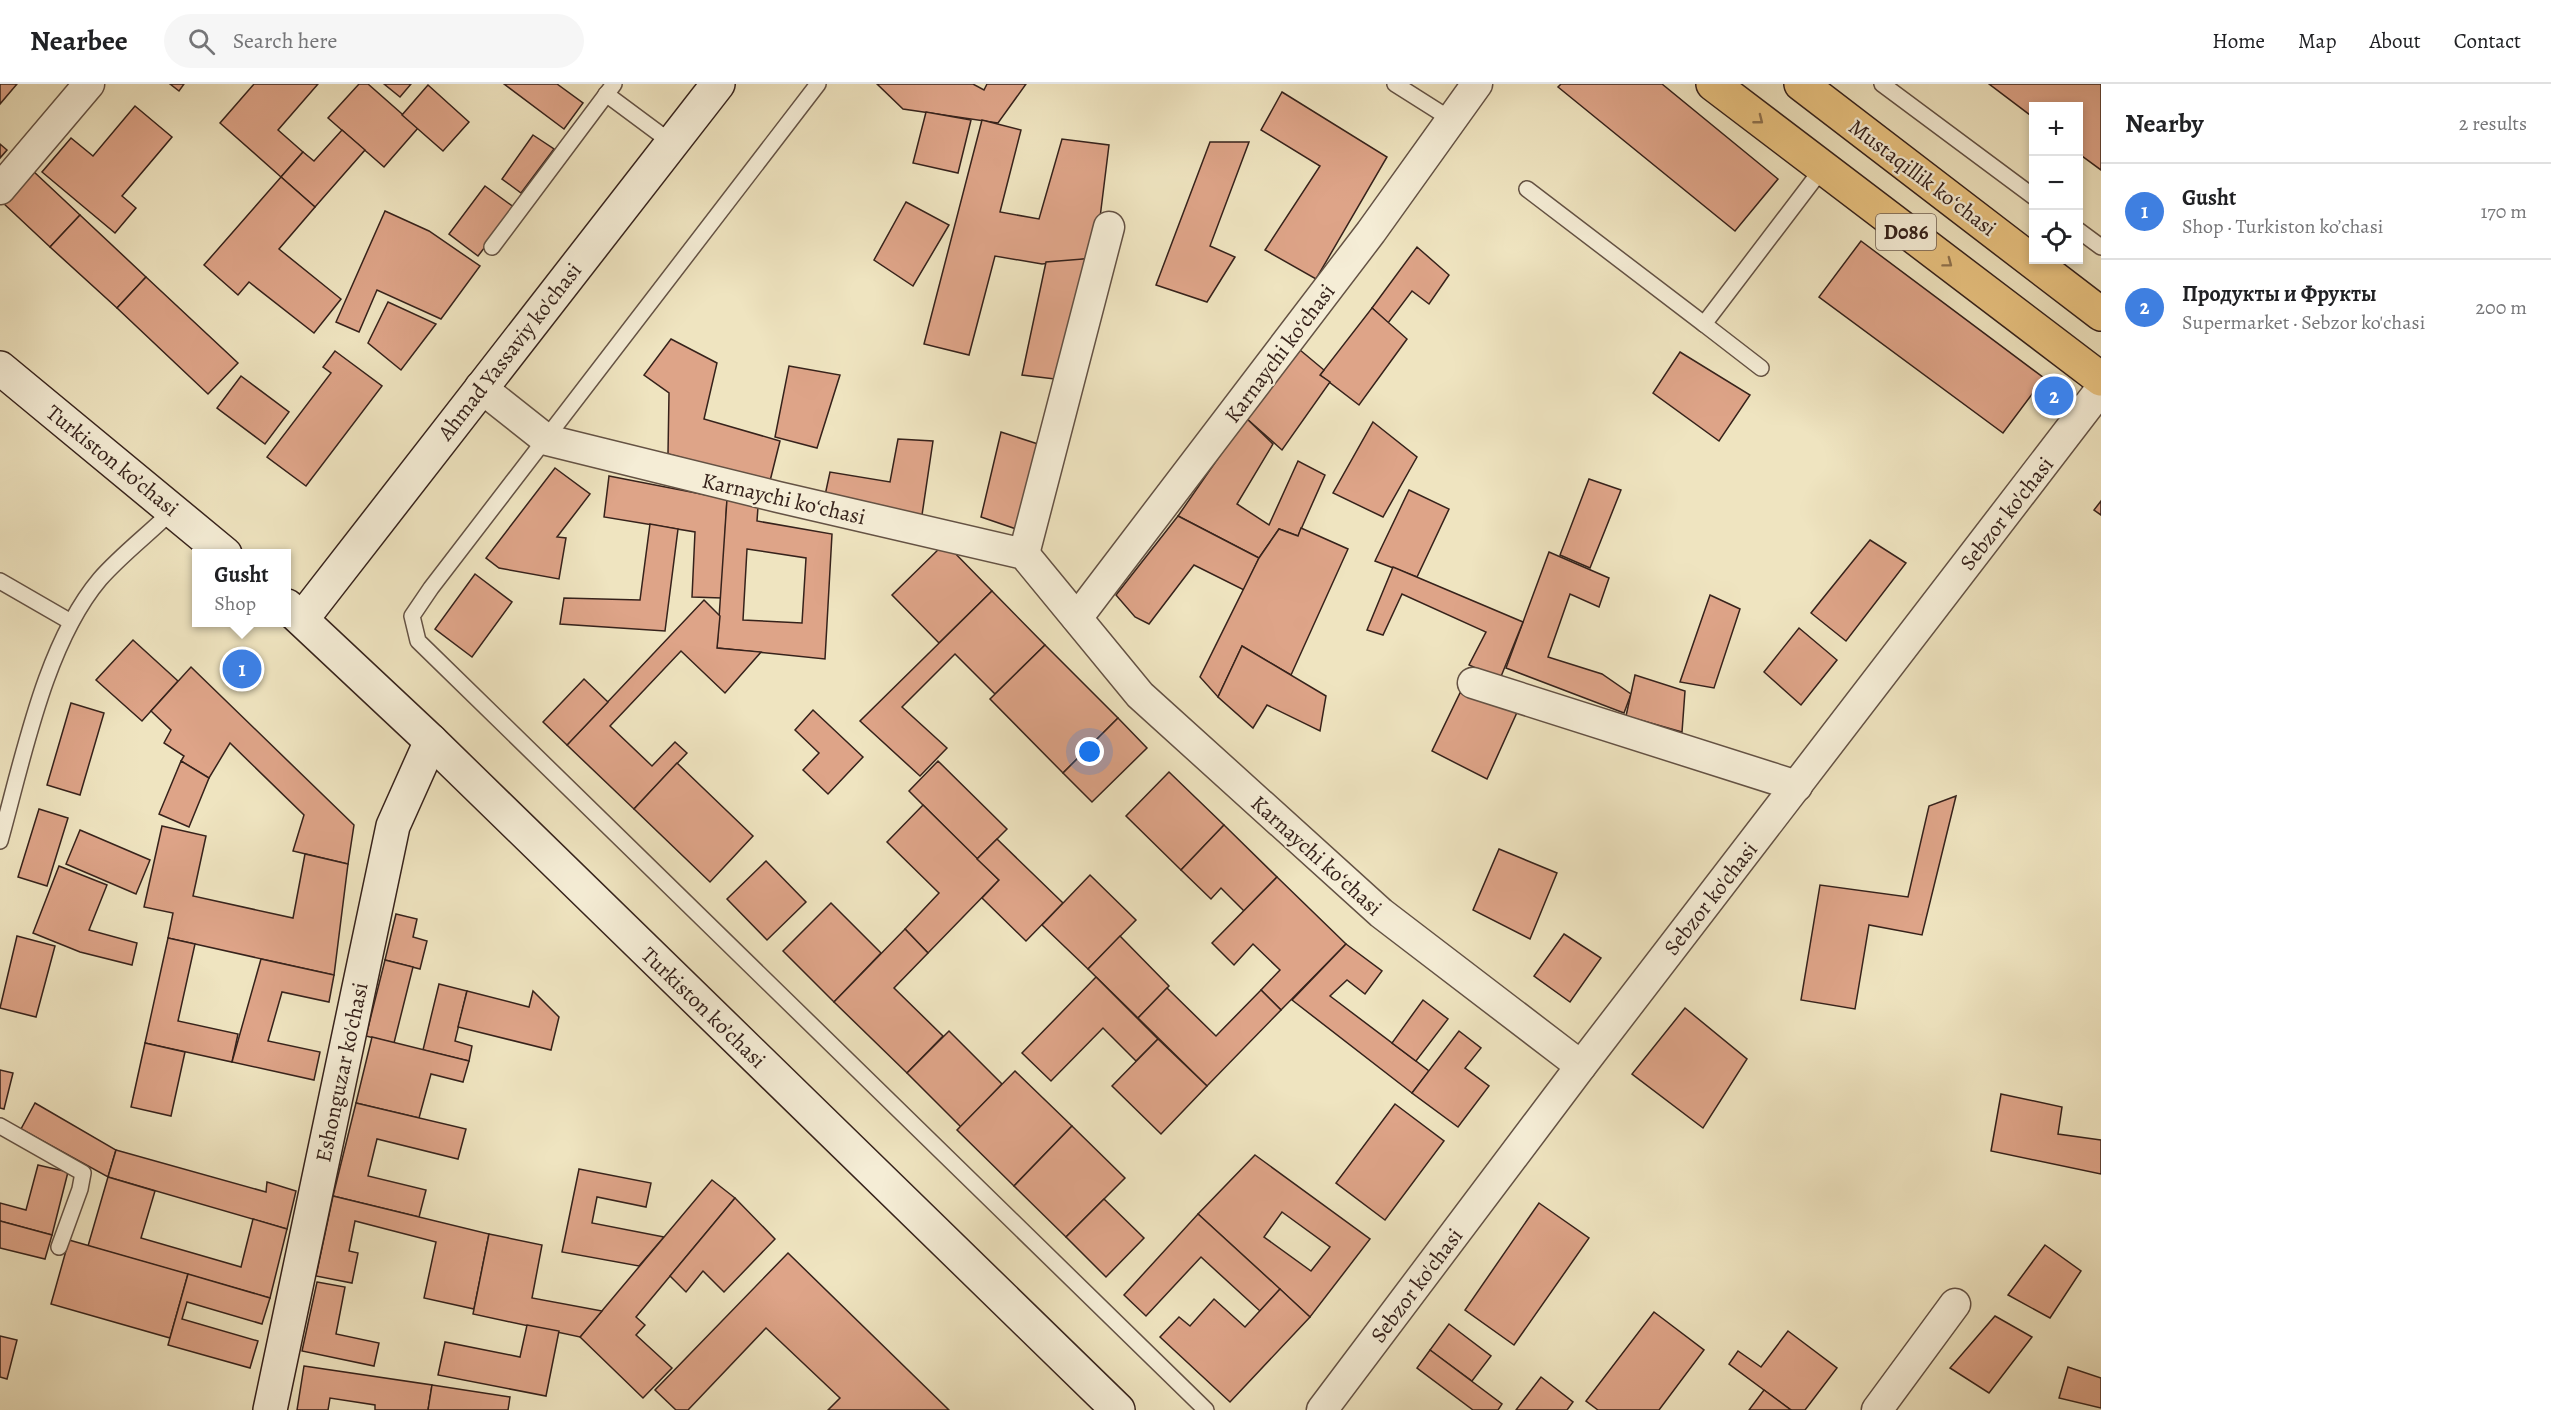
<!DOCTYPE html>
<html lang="en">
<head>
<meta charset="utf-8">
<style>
  body { margin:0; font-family:Alegreya,serif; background:#f6f6f6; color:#202124 }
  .controls { position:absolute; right:18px; top:18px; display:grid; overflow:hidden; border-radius:0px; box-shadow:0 3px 9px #0003 }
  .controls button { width:54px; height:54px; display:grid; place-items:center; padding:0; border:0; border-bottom:2px solid #e0e0e0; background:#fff; color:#202124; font:30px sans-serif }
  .you { position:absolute; left:1090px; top:668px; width:21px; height:21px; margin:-15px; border:4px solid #fff; border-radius:50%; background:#1a73e8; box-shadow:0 0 0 9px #1a73e833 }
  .badge { display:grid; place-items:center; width:39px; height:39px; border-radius:50%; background:#8f2418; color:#fff; font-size:20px; font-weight:700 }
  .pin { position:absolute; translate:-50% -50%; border:3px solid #fff; box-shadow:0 2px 6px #0006 }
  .popup { position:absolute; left:192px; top:465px; width:99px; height:78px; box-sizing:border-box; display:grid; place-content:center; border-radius:0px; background:#fff; filter:drop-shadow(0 2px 4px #0005); font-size:20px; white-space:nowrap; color:#757577 }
  .popup b { font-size:22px; color:#202124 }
  .popup::after { content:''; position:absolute; left:50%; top:100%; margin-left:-12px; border:12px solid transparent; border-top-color:#fff }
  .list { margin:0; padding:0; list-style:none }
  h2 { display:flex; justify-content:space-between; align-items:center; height:78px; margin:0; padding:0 24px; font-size:26px }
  h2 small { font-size:20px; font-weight:400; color:#757577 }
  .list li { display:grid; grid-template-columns:39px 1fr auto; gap:18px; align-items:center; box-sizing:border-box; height:96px; padding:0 24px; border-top:2px solid #e0e0e0 }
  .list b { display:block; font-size:22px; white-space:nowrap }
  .list p { margin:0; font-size:20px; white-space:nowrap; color:#757577 }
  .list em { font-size:20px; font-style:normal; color:#757577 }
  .icon { flex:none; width:33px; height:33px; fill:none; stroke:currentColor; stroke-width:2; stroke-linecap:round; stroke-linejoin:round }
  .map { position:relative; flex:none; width:2101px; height:1326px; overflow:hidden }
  header { display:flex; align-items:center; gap:36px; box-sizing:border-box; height:84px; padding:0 30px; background:#fff; border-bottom:2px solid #e0e0e0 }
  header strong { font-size:28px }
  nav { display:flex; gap:33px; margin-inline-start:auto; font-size:21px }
  .search { width:420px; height:54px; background:#f6f6f6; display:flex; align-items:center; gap:15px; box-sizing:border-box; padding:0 21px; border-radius:33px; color:#757577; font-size:22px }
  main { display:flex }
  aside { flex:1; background:#fff }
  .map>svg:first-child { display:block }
  .building { fill:#dea488; stroke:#36221b; stroke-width:1.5; fill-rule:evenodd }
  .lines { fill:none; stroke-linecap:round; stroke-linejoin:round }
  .lane-casing { stroke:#645244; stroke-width:18 }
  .street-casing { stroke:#645244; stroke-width:33 }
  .secondary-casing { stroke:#36221b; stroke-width:36 }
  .primary-casing { stroke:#36221b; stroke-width:36 }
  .lane { stroke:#f5edd6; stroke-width:15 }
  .street { stroke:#f5edd6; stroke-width:30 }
  .secondary { stroke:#f5edd6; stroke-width:33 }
  .primary { stroke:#e8c280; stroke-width:33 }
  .oneway { stroke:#8f724e }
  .labels { text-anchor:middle; stroke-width:4.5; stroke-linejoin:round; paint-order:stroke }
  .shield { fill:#f5edd6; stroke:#6f5f53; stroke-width:1.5 }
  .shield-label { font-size:21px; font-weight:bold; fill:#36221b }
  .street-label { font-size:22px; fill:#36221b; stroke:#f5edd6 }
</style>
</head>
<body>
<header>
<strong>Nearbee</strong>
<div class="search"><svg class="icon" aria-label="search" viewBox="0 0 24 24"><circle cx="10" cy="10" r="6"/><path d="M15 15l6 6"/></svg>Search here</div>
<nav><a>Home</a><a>Map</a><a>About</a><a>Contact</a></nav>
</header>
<main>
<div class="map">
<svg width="2101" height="1326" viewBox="0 0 2101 1326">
  <rect width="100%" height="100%" fill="#efe4c0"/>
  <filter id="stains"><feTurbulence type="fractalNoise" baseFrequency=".00333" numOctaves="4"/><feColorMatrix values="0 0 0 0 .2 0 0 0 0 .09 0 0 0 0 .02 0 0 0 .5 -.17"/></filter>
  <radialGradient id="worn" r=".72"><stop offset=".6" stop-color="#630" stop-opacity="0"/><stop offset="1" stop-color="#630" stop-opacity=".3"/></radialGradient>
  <g class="building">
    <polygon points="0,0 17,0 0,20"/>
    <polygon points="170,0 184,0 179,7"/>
    <polygon points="254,0 318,0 278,46 303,68 281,93 220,39"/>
    <polygon points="359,0 368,0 418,44 384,83 328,34"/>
    <polygon points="384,0 411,0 400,13"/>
    <polygon points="504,0 557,0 583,19 564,45"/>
    <polygon points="877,0 973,0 984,6 987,0 1026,0 998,39 903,25"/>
    <polygon points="1561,0 1662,0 1778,95 1735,147 1558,3"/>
    <polygon points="1989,0 2101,0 2101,86 2078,69 2078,22 2034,22 2034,34"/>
    <polygon points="428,1 469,38 443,67 402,31"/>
    <polygon points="1282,8 1387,73 1316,195 1265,166 1320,82 1261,46"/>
    <polygon points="135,22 172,53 122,112 136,124 115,149 42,88 71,54 93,72"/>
    <polygon points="926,28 971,36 958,89 913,79"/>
    <polygon points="982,36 1021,46 1000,128 1039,135 1062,55 1109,61 1095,174 1042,180 995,172 969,271 924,260"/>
    <polygon points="342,46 365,66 315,123 281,93 303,68 314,77"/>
    <polygon points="533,51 554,65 521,109 502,95"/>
    <polygon points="1210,58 1249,58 1210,162 1235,173 1207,218 1156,201"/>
    <polygon points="0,60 7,66 0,74"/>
    <polygon points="32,86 80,131 50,163 2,118"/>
    <polygon points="281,93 315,123 279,165 341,215 314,249 249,198 238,211 204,181"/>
    <polygon points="485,102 515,124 478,172 449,150"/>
    <polygon points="906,118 949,141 913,202 874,176"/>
    <polygon points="385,127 429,147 480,182 441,235 377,206 359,248 336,238"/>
    <polygon points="80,131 146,193 117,224 50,163"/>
    <polygon points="1861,157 2044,294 2003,349 1819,213"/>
    <polygon points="1417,163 1449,191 1429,220 1412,207 1388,239 1372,224"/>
    <polygon points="1095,174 1063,296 1022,291 1046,178"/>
    <polygon points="146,193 238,279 208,310 117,224"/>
    <polygon points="388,218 436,240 401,286 368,259"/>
    <polygon points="1372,224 1407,255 1359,321 1320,291"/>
    <polygon points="671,255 717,279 704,335 780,357 770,397 668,370 669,309 644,291"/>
    <polygon points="1300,266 1324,286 1320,291 1330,298 1282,366 1246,334"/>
    <polygon points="335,267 382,302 306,402 267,373 331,289 323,283"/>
    <polygon points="1680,268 1750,311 1719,357 1653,309"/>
    <polygon points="789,282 840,291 817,364 775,353"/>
    <polygon points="241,292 289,328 265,360 217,324"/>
    <polygon points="1246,334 1273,360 1237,420 1269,441 1298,377 1325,391 1298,452 1279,445 1259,474 1178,432"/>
    <polygon points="1373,338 1417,373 1383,433 1333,409"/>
    <polygon points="1001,348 1038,360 1019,446 981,433"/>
    <polygon points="898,355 933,357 922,431 824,416 830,388 890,398"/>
    <polygon points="555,384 590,410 557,453 566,454 559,495 499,484 486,474"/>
    <polygon points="609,392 727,415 722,514 692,513 695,448 604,433"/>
    <polygon points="1589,395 1621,406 1590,484 1560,471"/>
    <polygon points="1409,406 1449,425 1417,493 1375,477"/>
    <path d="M727,415L758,423L757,437L832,450L825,575L717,564ZM747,465L806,474L802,539L743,536Z"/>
    <polygon points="2101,417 2101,431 2094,426"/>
    <polygon points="1178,432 1259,474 1244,506 1194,481 1149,540 1135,533 1116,511"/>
    <polygon points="650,440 678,445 665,547 560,540 564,514 640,516"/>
    <polygon points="1301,444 1348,465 1291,591 1242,562 1218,613 1200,593 1259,474 1279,445 1298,452"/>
    <polygon points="1870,456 1906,479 1846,557 1811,529"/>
    <polygon points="945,459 992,507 939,559 892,511"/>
    <polygon points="1549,468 1609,494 1599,523 1570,510 1548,573 1602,590 1631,610 1624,629 1506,584"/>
    <polygon points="1393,483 1523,538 1500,595 1469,581 1486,548 1402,510 1383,551 1367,546"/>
    <polygon points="475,490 512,518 472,573 435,545"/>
    <polygon points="992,507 1045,561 995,610 955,570 902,623 947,664 920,692 860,637"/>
    <polygon points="1710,511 1740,525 1714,604 1680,598"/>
    <polygon points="704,516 720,532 717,564 761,568 725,609 681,567 610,642 652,682 675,658 687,669 634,725 567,661"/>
    <polygon points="1799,544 1837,576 1801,621 1764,588"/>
    <polygon points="133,556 178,597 142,637 96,596"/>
    <polygon points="1045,561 1118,634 1063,689 990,615"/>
    <polygon points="1242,562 1326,612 1320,647 1267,621 1253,644 1218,613"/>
    <polygon points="191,583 354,741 348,780 293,767 304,731 230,659 209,694 181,677 184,672 164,659 171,646 151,627"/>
    <polygon points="1635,591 1685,607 1682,648 1626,632"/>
    <polygon points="584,595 608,618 567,661 543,638"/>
    <polygon points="1460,609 1519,624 1487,695 1432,667"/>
    <polygon points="71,619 104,629 80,711 47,701"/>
    <polygon points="813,626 863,673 828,710 803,686 819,669 795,646"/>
    <polygon points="1118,634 1147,664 1092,718 1063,689"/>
    <polygon points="181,677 209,694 189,743 159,730"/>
    <polygon points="938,677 1007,745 977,775 909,707"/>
    <polygon points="677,679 753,752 710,798 634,725"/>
    <polygon points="1169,688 1224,741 1181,786 1126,732"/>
    <polygon points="1956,712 1922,851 1869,841 1855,925 1801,916 1820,801 1908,813 1929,722"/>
    <polygon points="923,721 999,796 928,869 905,845 939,809 887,758"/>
    <polygon points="39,725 68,734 47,802 18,793"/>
    <polygon points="1224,741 1277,793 1244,827 1221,804 1211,815 1181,786"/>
    <polygon points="162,742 206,752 193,812 293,834 305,770 348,780 334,891 168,854 173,829 144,823"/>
    <polygon points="80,746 150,776 136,810 66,780"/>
    <polygon points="997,755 1063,819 1026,857 982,814 999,796 977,775"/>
    <polygon points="1499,765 1557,789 1530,855 1473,826"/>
    <polygon points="766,777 806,818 767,856 727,815"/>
    <polygon points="59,782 107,801 89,846 137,859 132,881 80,868 33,849"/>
    <polygon points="1090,791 1136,836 1088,885 1042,841"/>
    <polygon points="1277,793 1346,860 1281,926 1261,906 1280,886 1253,860 1234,881 1212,859"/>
    <polygon points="831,819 881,869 834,918 783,867"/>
    <polygon points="396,830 417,835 413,853 427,857 420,885 385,876"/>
    <polygon points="905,845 928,869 894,904 943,952 907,989 834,918"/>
    <polygon points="1564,850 1601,874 1570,918 1534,892"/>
    <polygon points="17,852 55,862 36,933 0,924"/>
    <polygon points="1120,852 1169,902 1138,934 1088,885"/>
    <polygon points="168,854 195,860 178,937 238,950 232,978 145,959"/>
    <polygon points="1346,860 1382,887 1365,910 1347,896 1330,912 1429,987 1412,1009 1292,916"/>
    <polygon points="261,875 334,891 329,918 282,908 268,957 320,968 314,996 232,978"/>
    <polygon points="385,876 413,883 394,959 366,952"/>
    <polygon points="1096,893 1158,955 1136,977 1103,944 1051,997 1022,969"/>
    <polygon points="439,900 467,907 455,957 472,962 469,977 423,966"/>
    <polygon points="1167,904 1216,952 1261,906 1281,926 1207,1002 1138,934"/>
    <polygon points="467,907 529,923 533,907 559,933 551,966 458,943"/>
    <polygon points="1423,916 1448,935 1416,977 1392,959"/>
    <polygon points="1685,924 1747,975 1703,1044 1632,990"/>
    <polygon points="949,947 1002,1000 961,1043 907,989"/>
    <polygon points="1459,947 1481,964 1465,984 1489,1002 1458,1043 1412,1009"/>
    <polygon points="372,953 469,977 463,998 431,990 419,1034 356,1019"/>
    <polygon points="1158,955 1207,1002 1161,1050 1112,1002"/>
    <polygon points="145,959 185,968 171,1032 131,1023"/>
    <polygon points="0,986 13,989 4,1025 0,1024"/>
    <polygon points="1015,987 1072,1042 1014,1102 957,1046"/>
    <polygon points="2001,1010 2062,1023 2058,1050 2101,1056 2101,1090 1991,1067"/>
    <polygon points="35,1019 116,1066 108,1093 21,1045"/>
    <polygon points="356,1019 466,1045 458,1075 377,1055 368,1092 426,1106 419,1133 333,1112"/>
    <polygon points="1395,1020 1444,1057 1385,1136 1336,1099"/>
    <polygon points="1072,1042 1125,1094 1066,1153 1014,1102"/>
    <polygon points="116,1066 266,1108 267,1098 296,1107 287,1145 108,1093"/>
    <path d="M1255,1071L1370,1155L1310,1233L1198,1130ZM1282,1128L1330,1163L1311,1187L1264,1153Z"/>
    <polygon points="38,1081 68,1088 52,1151 0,1137 0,1119 26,1126"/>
    <polygon points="579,1085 651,1099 646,1123 597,1113 592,1139 664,1153 639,1182 562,1168"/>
    <polygon points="108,1093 155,1107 141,1154 241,1183 253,1135 287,1145 270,1214 88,1162"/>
    <polygon points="712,1096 735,1114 636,1233 645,1241 636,1251 672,1284 643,1314 580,1253"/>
    <polygon points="333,1112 489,1150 474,1225 424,1214 436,1158 355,1137 349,1167 358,1169 352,1199 316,1192"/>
    <polygon points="735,1114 775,1155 724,1208 703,1187 686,1208 670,1192"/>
    <polygon points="1104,1115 1144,1154 1106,1193 1066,1153"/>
    <polygon points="1539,1119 1589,1154 1514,1261 1465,1226"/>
    <polygon points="1198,1130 1280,1205 1260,1227 1201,1173 1146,1232 1124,1211"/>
    <polygon points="0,1137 52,1151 45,1175 0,1164"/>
    <polygon points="489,1150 542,1161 532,1214 602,1227 580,1253 473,1230"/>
    <polygon points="69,1156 188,1190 170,1254 51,1220"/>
    <polygon points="2045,1161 2081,1187 2050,1234 2008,1211"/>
    <polygon points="788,1169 949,1326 828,1326 840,1314 766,1244 688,1326 676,1326 655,1306"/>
    <polygon points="188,1190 270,1214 262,1240 187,1218 182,1235 258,1257 250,1284 168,1261"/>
    <polygon points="317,1198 345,1203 336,1250 379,1259 374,1282 302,1267"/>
    <polygon points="1280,1205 1310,1233 1230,1318 1160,1253 1179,1233 1190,1242 1214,1215 1245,1243"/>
    <polygon points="1654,1228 1704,1266 1659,1326 1598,1326 1586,1317"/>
    <polygon points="1995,1232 2032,1253 1989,1309 1950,1284"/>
    <polygon points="1449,1240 1491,1272 1472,1297 1430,1266"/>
    <polygon points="527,1241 559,1247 546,1312 438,1291 445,1258 520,1273"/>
    <polygon points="1788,1247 1837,1284 1805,1326 1791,1326 1729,1280 1738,1267 1761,1283"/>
    <polygon points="0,1252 17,1256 7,1295 0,1293"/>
    <polygon points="1430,1266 1502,1320 1498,1326 1473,1326 1417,1284"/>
    <polygon points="304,1282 432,1301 428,1326 375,1326 375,1321 330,1314 328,1326 297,1326"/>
    <polygon points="2068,1283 2101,1294 2101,1324 2059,1314"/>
    <polygon points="1541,1293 1573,1318 1567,1326 1516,1326"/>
    <polygon points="432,1301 510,1313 508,1326 428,1326"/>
    <polygon points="1764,1306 1791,1326 1749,1326"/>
  </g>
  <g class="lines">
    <defs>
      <g id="lane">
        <polyline points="818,0 431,504 412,532 418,557 1206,1326"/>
        <polyline points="1395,0 1452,36"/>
        <polyline points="1882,0 2034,113"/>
        <polyline points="606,10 672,59"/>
        <polyline points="1527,105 1704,240 1822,85"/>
        <polyline points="2078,146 2101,163"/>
        <polyline points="492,163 614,0"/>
        <polyline points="1704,240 1761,284"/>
        <polyline points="0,497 71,538"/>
        <path d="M0,757C23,675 45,560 100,495C122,470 150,449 173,426"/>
        <polyline points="0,1042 83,1089 80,1105 59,1163"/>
      </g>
      <g id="street">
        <polyline points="0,105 89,0"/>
        <polyline points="480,303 547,356 778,413 1024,470 1140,611 1381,829 1581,982"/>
        <polyline points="1024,470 1109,143"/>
        <polyline points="1077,534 1371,148 1477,0"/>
        <polyline points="1473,599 1797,702"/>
        <polyline points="1322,1326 1581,982 2101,305"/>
        <polyline points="1877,1326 1955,1220"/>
      </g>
      <g id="secondary">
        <polyline points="0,284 225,470"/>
        <polyline points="287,522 431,657 1118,1326"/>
        <polyline points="302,535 718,0"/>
        <polyline points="270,1326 393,742 431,657"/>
      </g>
      <g id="primary">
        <polyline points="1713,0 2101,295"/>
        <polyline points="1801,0 2101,230"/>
      </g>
    </defs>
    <use href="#lane" class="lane-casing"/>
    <use href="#street" class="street-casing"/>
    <use href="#secondary" class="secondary-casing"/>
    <use href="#primary" class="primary-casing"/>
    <use href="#lane" class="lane"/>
    <use href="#street" class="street"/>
    <use href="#secondary" class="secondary"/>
    <use href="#primary" class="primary"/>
  </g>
  <defs><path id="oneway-chevron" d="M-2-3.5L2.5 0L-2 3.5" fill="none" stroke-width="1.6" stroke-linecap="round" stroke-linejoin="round" transform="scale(1.5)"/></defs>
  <g class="oneway">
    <use href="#oneway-chevron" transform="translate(1759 36) rotate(38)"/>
    <use href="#oneway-chevron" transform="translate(1948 179) rotate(37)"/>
  </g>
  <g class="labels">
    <rect class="shield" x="1876" y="130" width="60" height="36" rx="4.5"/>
    <g class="shield-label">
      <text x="1906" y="155">D086</text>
    </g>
    <g class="street-label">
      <text transform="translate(1923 93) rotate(37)" y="8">Mustaqillik koʻchasi</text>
      <text transform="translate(509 267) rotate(-52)" y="8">Ahmad Yassaviy ko'chasi</text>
      <text transform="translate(1279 269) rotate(-53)" y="8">Karnaychi koʻchasi</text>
      <text transform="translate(113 376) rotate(39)" y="8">Turkiston ko’chasi</text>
      <text transform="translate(784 414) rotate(13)" y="8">Karnaychi koʻchasi</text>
      <text transform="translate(2006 429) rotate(-52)" y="8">Sebzor ko'chasi</text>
      <text transform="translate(1317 771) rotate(42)" y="8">Karnaychi koʻchasi</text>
      <text transform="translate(1710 814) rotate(-52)" y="8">Sebzor ko'chasi</text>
      <text transform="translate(704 923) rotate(44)" y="8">Turkiston ko’chasi</text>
      <text transform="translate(341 988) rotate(-78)" y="8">Eshonguzar ko'chasi</text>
      <text transform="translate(1416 1201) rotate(-53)" y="8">Sebzor ko'chasi</text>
    </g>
  </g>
  <rect width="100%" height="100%" filter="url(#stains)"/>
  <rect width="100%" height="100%" fill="url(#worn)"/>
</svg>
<div class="controls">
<button>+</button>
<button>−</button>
<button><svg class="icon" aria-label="locate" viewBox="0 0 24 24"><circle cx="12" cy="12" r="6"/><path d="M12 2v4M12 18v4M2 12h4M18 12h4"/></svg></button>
</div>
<div class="you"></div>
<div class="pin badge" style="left:242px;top:585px;background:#3f7fe0">1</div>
<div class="popup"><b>Gusht</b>Shop</div>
<div class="pin badge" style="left:2054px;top:312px;background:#3f7fe0">2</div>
</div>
<aside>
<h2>Nearby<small>2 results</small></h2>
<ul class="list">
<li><span class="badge" style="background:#3f7fe0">1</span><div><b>Gusht</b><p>Shop · Turkiston ko’chasi</p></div><em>170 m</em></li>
<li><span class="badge" style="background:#3f7fe0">2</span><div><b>Продукты и Фрукты</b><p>Supermarket · Sebzor ko'chasi</p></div><em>200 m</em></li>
</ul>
</aside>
</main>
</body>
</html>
